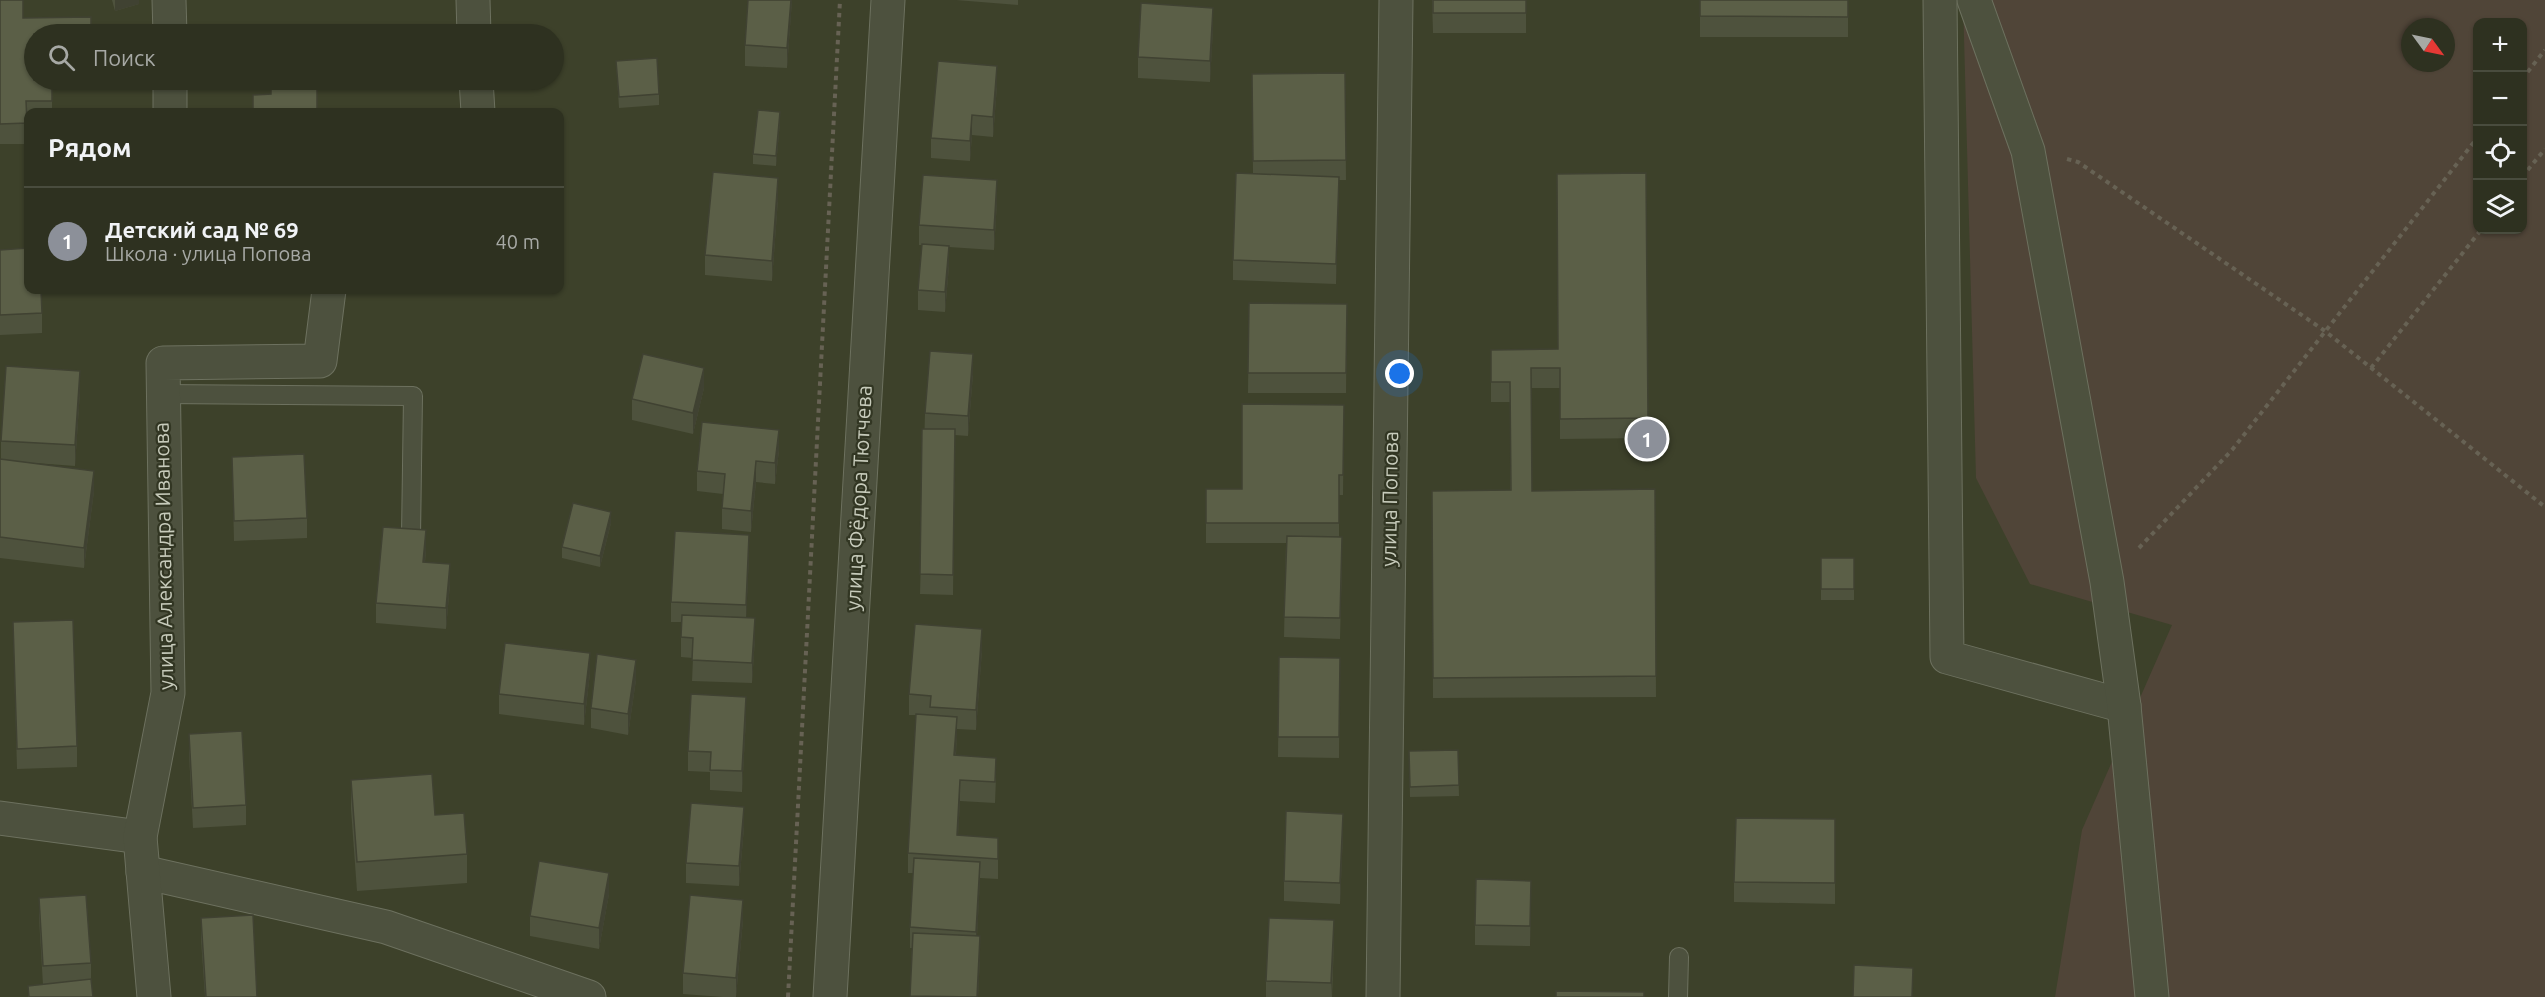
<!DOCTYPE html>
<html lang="ru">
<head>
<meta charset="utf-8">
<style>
  body { margin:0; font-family:Ubuntu,sans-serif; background:#3a3d2d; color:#f1f3f6 }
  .controls { position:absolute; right:18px; top:18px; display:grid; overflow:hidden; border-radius:12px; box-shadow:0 2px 4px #0004 }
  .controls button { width:54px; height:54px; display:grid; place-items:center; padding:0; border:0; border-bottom:2px solid #494c3e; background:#2e3120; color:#f1f3f6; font:30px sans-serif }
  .compass { position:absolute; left:2401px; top:18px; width:54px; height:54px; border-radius:50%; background:#2e3120; box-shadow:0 2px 4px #0004; rotate:123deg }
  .you { position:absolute; left:1400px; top:374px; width:21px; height:21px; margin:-15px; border:4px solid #fff; border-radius:50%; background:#1a73e8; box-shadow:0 0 0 9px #1a73e833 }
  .badge { display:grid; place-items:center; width:39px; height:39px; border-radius:50%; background:#8c9099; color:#fff; font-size:20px; font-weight:700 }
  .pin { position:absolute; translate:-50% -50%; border:3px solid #fff; box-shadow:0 2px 6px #0006 }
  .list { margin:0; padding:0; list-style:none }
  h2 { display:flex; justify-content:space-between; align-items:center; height:78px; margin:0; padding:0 24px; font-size:26px }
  h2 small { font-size:20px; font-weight:400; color:#a7a9a5 }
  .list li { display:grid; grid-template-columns:39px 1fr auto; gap:18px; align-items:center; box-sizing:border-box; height:108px; padding:0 24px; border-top:2px solid #494c3e }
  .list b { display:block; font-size:22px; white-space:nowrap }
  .list p { margin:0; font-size:20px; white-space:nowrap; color:#a7a9a5 }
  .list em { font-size:20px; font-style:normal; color:#a7a9a5 }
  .icon { flex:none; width:33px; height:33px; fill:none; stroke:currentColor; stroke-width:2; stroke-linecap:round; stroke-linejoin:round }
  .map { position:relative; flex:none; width:2545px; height:997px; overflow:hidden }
  .search { position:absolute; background:#2e3120; box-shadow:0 2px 4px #0004; left:24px; top:24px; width:540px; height:66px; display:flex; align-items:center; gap:15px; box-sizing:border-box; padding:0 21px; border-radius:33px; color:#a7a9a5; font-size:22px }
  .panel { position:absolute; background:#2e3120; box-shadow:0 2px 4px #0004; left:24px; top:108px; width:540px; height:186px; border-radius:12px }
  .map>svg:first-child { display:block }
  .green { fill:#504538; fill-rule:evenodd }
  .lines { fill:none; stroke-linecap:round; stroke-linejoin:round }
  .lane-casing { stroke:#6d715f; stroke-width:20 }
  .street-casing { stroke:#6d715f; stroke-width:35 }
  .path { stroke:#676254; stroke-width:4; stroke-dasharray:4.5 4.5; stroke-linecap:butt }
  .lane { stroke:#4d513e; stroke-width:18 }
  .street { stroke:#4d513e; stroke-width:33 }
  .wall { fill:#4e523d }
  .shaded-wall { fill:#404232 }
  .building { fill:#5b5f47; stroke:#404232; stroke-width:1.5 }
  .labels { text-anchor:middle; stroke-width:4.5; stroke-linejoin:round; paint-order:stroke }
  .street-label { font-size:21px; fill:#c7cbbb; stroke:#323623 }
</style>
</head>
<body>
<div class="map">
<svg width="2545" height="997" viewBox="0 0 2545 997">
  <rect width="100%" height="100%" fill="#3d412a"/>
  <path class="green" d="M1963,0H2545V997H2055L2082,830L2172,625L2030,584L1976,478ZM2478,22H2522V230H2478ZM2410,27H2446V63H2410Z"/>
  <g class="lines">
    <defs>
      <g id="lane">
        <polyline points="162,394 413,396 411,536"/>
        <polyline points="1678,997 1679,957"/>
      </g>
      <g id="street">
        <polyline points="169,0 170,34"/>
        <polyline points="473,0 474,34"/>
        <polyline points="1940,0 1947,657 2124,706"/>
        <polyline points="1974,0 2028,151 2107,582 2124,706 2152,997"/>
        <polyline points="476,80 478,112"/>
        <polyline points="170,112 170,80"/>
        <polyline points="0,818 140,837"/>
        <polyline points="143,872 386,927 589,997"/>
        <polyline points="154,997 140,837 168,693 163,363 320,361 329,290"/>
        <polyline points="830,997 888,0"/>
        <polyline points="1383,997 1396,0"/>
      </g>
    </defs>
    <use href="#lane" class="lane-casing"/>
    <use href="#street" class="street-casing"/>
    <g class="path">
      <polyline points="2522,79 2545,50"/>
      <polyline points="2067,159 2078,162 2325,331 2545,507"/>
      <polyline points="2522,177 2545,149"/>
      <polyline points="2371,368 2481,230"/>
      <polyline points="2139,548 2232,450 2478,137"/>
      <polyline points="788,997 840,0"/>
    </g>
    <use href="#lane" class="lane"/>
    <use href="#street" class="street"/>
  </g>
  <g class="wall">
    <polygon points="0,0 23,18 34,34 34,80 91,80 52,80 52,112 28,112 28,121 27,121 27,144 0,144"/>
    <polygon points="112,0 139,0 139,4 115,11"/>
    <polygon points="792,0 787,68 745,66 745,45"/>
    <polygon points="956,0 1018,0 1018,5"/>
    <polygon points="1432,0 1526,0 1526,33 1433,33"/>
    <rect x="1700" y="0" width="148" height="37"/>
    <polygon points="1213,28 1210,82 1138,78 1138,57"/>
    <polygon points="616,61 659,94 659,105 619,108"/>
    <polygon points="1345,73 1346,180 1339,180 1336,284 1233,280 1233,260 1253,174 1252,74"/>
    <polygon points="997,86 993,137 972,135 970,161 931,158 931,138"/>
    <polygon points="780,122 776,166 753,164 753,154"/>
    <polygon points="1646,173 1648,438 1560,439 1560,388 1531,388 1532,491 1655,489 1656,697 1433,698 1432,491 1510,490 1510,402 1491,402 1491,350 1558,349"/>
    <polygon points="778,199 772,281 705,275 705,255"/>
    <polygon points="997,201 994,250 949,247 949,266 945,312 918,310 918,290 922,245 919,245 919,225"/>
    <polygon points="0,250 42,313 42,333 0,335"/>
    <polygon points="1249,303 1347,304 1346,393 1248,393"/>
    <polygon points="973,374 968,436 955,435 953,595 920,594 925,413"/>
    <polygon points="704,388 693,434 632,420 632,399"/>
    <polygon points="80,391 75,466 35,463 94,491 84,568 0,558 0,459 1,459 1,441"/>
    <polygon points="1344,405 1343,495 1339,495 1339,537 1342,558 1340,639 1284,637 1286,543 1206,543 1206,489 1242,489"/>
    <polygon points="779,450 775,484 756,482 751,532 722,529 722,508 723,494 697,491 697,471"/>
    <polygon points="232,457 307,518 307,538 234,541"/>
    <polygon points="611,523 600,567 562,558 562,547"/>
    <polygon points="426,550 425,562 450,584 446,629 376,623 376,603"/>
    <polygon points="749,555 746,618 755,638 752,683 692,681 693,658 681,657 681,622 671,622 671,602"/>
    <rect x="1821" y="558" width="33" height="42"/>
    <polygon points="13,622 77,746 77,767 17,769"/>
    <polygon points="982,650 976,730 957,729 956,755 996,778 995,803 960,801 958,835 998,858 998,879 980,878 977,936 980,957 978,997 910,997 912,948 910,948 910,927 913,873 908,873 908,853 916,715 909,715 909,694"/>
    <polygon points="1279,657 1340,658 1339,758 1278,757"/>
    <polygon points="590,673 584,725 499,714 499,694"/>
    <polygon points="636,680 628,735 591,728 591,708"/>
    <polygon points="746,717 742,792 710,790 710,772 688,771 688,751"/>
    <polygon points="189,734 246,805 246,825 193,828 189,754"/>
    <polygon points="1458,750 1459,796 1410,797 1409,751"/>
    <polygon points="351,780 435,815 467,854 467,883 357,891 351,809"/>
    <polygon points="1835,819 1835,904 1734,902 1734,882"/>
    <polygon points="744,827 739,886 686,883 686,863"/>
    <polygon points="1343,834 1340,904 1284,901 1284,881"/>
    <polygon points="609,894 599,949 530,936 530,916"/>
    <polygon points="39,898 91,963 91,979 93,997 28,997 28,986 43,985 39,918"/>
    <polygon points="1531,901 1530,946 1475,945 1475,925"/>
    <polygon points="201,918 257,997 205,997 201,939"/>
    <polygon points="743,920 736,997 723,997 683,994 683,973"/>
    <polygon points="1334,940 1332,997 1266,997 1266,981"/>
  </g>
  <g class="shaded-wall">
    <polygon points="115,0 139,0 139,4 115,11"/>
    <polygon points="791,0 792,0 787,68 787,48"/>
    <polygon points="1213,8 1213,28 1210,82 1210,61"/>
    <polygon points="997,66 997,86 993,137 993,117"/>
    <polygon points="780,112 780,122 776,166 776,156"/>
    <polygon points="972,115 972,135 970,161 970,141"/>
    <polygon points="1339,177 1339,197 1336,284 1336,264"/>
    <polygon points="778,178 778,199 772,281 772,261"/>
    <polygon points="997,180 997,201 994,250 994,230"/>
    <polygon points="949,246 949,266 945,312 945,292"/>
    <polygon points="973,354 973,374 968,436 968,416"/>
    <polygon points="704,368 704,388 693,434 693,413"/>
    <polygon points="80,371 80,391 75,466 75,445"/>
    <polygon points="779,430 779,450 775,484 775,463"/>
    <polygon points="756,461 756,482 751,532 751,511"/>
    <polygon points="94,471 94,491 84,568 84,548"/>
    <polygon points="611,512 611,523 600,567 600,556"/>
    <polygon points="426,530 426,550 423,582 423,562"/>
    <polygon points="749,535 749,555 746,625 746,605"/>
    <polygon points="450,564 450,584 446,629 446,608"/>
    <polygon points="755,618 755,638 752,683 752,663"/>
    <polygon points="982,629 982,650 976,730 976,710"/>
    <polygon points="590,653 590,673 584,725 584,704"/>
    <polygon points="636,660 636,680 628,735 628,714"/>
    <polygon points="746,697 746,717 742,792 742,771"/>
    <polygon points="957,717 957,737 954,776 954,755"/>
    <polygon points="960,780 960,801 957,855 957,835"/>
    <polygon points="744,807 744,827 739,886 739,866"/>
    <polygon points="1343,814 1343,834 1340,904 1340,883"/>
    <polygon points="980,862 980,882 976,953 976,932"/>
    <polygon points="609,873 609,894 599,949 599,928"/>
    <polygon points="1531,881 1531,901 1530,946 1530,926"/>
    <polygon points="743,900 743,920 736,997 736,978"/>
    <polygon points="1334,920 1334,940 1331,997 1331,983"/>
    <polygon points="980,936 980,957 978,997 977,997"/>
  </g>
  <g class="building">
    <polygon points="0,0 23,0 23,18 91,17 91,34 34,34 34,80 52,80 52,101 26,101 27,123 0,124"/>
    <polygon points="748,0 791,0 787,48 745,45"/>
    <rect x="1433" y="0" width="93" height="13"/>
    <polygon points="1700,0 1848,0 1848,17 1700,16"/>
    <polygon points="1141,3 1213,8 1210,61 1138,57"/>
    <polygon points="657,58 659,94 619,97 616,61"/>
    <polygon points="938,61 997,66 993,117 972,115 970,141 931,138"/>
    <polygon points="1345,73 1346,160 1253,161 1252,74"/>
    <polygon points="271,80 317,80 317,112 253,112 253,95 271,94"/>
    <polygon points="758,110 780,112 776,156 753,154"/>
    <polygon points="713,172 778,178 772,261 705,255"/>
    <polygon points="1236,173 1339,177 1336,264 1233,260"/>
    <polygon points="1646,173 1648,418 1560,419 1560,368 1531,368 1532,491 1655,489 1656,676 1433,678 1432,491 1511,490 1510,382 1491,382 1491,350 1558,349 1557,174"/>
    <polygon points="923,175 997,180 994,230 919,225"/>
    <polygon points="922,244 949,246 945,292 918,290"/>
    <polygon points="28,248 28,290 41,290 42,313 0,315 0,250"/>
    <polygon points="1249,303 1347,304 1346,373 1248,373"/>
    <polygon points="930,351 973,354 968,416 925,413"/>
    <polygon points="643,354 704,368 693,413 632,399"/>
    <polygon points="6,366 80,371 75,445 1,441"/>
    <polygon points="1242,404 1344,405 1343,475 1339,475 1339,523 1206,523 1206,489 1242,489"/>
    <polygon points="702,422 779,430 775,463 756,461 751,511 722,508 725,474 697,471"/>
    <polygon points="922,429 955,429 953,575 920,574"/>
    <polygon points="304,454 307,518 234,521 232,457"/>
    <polygon points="0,459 94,471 84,548 0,537"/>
    <polygon points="573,503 611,512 600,556 562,547"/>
    <polygon points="383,527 426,530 423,562 450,564 446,608 376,603"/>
    <polygon points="675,531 749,535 746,605 671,602"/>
    <polygon points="1287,536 1342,537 1340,618 1284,617"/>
    <rect x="1821" y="558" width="33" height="31"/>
    <polygon points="682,615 755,618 752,663 692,660 693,638 681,637"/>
    <polygon points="73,620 77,746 17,749 13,622"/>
    <polygon points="915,624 982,629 976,710 930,707 931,696 909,694"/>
    <polygon points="505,643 590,653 584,704 499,694"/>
    <polygon points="597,654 636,660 628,714 591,708"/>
    <polygon points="1279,657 1340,658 1339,737 1278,737"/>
    <polygon points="691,694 746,697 742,771 710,770 711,752 688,751"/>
    <polygon points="916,714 957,717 954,755 996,758 995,782 960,780 957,835 998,838 998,859 908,853"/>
    <polygon points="242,731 246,805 193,808 189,734"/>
    <polygon points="1458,750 1459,785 1410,787 1409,751"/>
    <polygon points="432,774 435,815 464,813 467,854 357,862 351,780"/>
    <polygon points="691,803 744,807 739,866 686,863"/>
    <polygon points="1286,811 1343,814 1340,883 1284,881"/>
    <polygon points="1736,818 1835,819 1835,883 1734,882"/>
    <polygon points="914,858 980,862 976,932 910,927"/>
    <polygon points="539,861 609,873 599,928 530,916"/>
    <polygon points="1476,879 1531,881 1530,926 1475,925"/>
    <polygon points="86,895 91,963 43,966 39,898"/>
    <polygon points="690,895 743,900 736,978 683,973"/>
    <polygon points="253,915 257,997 206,997 201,918"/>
    <polygon points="1269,918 1334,920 1331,983 1266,981"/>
    <polygon points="913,933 980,936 977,997 910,996"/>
    <polygon points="1854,965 1913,968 1912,997 1853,997"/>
    <polygon points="91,979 93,997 29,997 28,986"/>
    <polygon points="1556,991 1644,992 1644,997 1556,997"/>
  </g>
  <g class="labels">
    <g class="street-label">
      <text transform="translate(859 498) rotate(-87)" y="7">улица Фёдора Тютчева</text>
      <text transform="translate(1390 499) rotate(-89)" y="7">улица Попова</text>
      <text transform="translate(164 556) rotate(-91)" y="7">улица Александра Иванова</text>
    </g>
  </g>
</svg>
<div class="controls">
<button>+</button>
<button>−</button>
<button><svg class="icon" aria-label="locate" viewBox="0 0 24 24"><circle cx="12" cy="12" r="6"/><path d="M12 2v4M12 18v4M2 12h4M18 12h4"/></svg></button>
<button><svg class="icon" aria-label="layers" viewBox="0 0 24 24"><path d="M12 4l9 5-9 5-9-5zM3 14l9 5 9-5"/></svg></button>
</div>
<svg class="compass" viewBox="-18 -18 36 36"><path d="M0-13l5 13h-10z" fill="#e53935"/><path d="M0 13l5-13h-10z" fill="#a7a9a5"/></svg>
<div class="you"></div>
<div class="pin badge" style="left:1647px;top:439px">1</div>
<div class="search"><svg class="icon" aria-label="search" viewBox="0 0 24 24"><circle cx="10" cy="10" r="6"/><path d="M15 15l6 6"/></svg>Поиск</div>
<section class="panel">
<h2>Рядом<small></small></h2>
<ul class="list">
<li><span class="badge">1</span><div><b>Детский сад № 69</b><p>Школа · улица Попова</p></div><em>40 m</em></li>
</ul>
</section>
</div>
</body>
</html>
